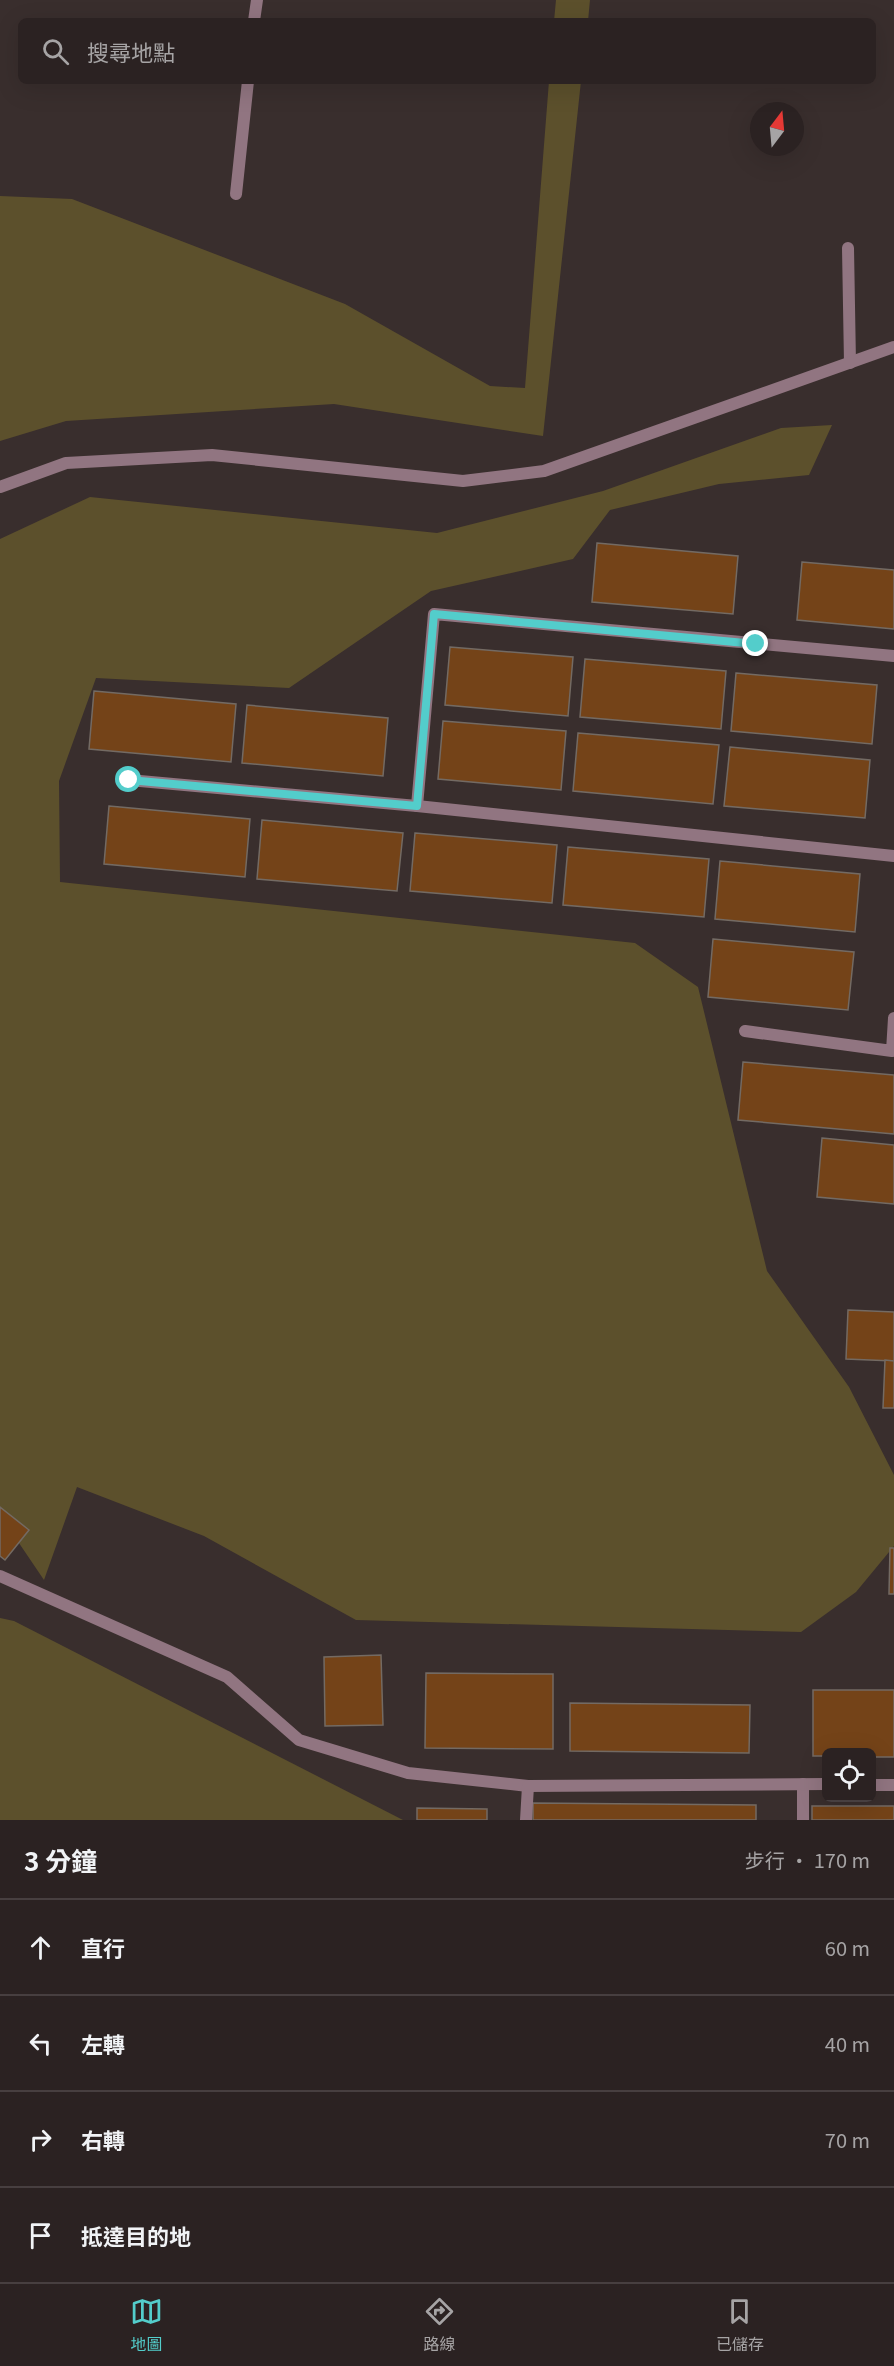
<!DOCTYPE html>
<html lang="zh-TW">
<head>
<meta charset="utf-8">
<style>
  body { margin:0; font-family:Georgia,"Noto Sans TC",serif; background:#332a2a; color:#f1f3f6 }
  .controls { position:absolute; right:18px; bottom:18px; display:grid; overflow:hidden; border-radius:9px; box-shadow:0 6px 24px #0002 }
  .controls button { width:54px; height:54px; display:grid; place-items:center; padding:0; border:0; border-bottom:2px solid #473f40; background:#2b2222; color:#f1f3f6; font:30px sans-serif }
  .compass { position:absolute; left:750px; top:102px; width:54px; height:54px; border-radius:50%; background:#2b2222; box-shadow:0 6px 24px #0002; rotate:16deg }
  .stop { position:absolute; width:18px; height:18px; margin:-14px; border:4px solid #53cdcb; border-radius:50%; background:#fff }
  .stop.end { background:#53cdcb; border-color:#fff; box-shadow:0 2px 6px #0008 }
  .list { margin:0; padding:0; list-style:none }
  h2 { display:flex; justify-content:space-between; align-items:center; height:78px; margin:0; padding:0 24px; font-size:26px }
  h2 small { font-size:20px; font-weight:400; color:#a6a4a5 }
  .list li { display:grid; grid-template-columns:39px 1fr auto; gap:18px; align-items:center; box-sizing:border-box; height:96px; padding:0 24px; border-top:2px solid #473f40 }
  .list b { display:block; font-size:22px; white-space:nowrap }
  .list em { font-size:20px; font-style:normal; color:#a6a4a5 }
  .icon { flex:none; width:33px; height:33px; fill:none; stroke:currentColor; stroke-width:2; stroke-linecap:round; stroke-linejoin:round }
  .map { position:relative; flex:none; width:894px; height:1820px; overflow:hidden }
  .search { position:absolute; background:#2b2222; box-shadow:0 6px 24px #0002; left:18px; right:18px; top:18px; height:66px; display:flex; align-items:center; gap:15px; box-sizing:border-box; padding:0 21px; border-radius:9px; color:#a6a4a5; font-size:22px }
  .sheet { height:462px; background:#2b2222 }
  nav { display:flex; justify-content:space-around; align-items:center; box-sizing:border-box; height:84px; border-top:2px solid #473f40; background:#2b2222; font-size:16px; color:#a6a4a5 }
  nav a { display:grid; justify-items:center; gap:3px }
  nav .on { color:#53cdcb }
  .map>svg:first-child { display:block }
  .green { fill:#5c502c }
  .building { fill:#744318; stroke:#736a63; stroke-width:1.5 }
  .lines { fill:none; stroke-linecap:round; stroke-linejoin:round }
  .service { stroke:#917581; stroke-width:12 }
  .route { stroke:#53cdcb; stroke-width:8 }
</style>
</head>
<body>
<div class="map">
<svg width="894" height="1820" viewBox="0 0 894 1820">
  <rect width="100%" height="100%" fill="#392e2d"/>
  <g class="green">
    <polygon points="556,0 590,0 588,21 554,21"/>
    <polygon points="549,81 581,81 543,436 334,404 66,421 0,441 0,196 72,199 345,304 490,386 525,388"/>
    <polygon points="832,425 809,475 719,484 610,510 573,559 431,591 289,688 96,678 59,781 60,882 635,943 698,987 767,1271 849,1387 894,1475 894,1546 856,1592 801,1632 356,1620 204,1536 77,1487 44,1580 0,1515 0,539 90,497 437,533 603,491 781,428"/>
    <polygon points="0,1618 14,1621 403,1820 0,1820"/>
  </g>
  <g class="building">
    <polygon points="597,543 738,556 733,614 592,602"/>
    <polygon points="802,562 894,570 894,629 797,620"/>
    <polygon points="450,647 573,657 568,716 445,705"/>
    <polygon points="585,659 726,671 721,729 580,717"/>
    <polygon points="736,673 877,685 872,744 731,731"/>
    <polygon points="94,691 236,704 231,762 89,749"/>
    <polygon points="247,705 388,718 383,776 242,763"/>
    <polygon points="443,721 566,731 561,790 438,779"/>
    <polygon points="578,733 719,745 713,804 573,791"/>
    <polygon points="730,747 870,760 865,818 724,806"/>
    <polygon points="109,806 250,819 245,877 104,864"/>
    <polygon points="262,820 403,833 397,891 257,879"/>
    <polygon points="415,833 557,845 552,903 410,891"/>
    <polygon points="568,847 709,859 704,917 563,905"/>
    <polygon points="720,861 860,874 855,932 715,919"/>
    <polygon points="713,939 854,952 848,1010 708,997"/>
    <polygon points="743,1062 894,1075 894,1134 738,1120"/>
    <polygon points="822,1138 894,1145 894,1204 817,1197"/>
    <polygon points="848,1310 894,1312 894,1361 846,1359"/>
    <polygon points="885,1360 894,1361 894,1408 883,1408"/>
    <polygon points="0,1507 29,1530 5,1560 0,1556"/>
    <polygon points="890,1548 894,1548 894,1594 889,1594"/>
    <polygon points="381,1655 383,1725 325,1726 324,1657"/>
    <polygon points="426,1673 553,1674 553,1749 425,1748"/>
    <polygon points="813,1690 894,1690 894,1757 872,1757 872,1752 826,1752 826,1756 813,1756"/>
    <polygon points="570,1703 750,1705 749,1753 570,1751"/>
    <polygon points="533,1803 756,1805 756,1820 533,1820"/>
    <rect x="812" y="1806" width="82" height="14"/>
    <polygon points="417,1808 487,1809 487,1820 417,1820"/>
  </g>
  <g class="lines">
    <g class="service">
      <polyline points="254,21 257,0"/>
      <polyline points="236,194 248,81"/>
      <polyline points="848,248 850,363"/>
      <polyline points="0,487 66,463 212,455 463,481 544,471 894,347"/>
      <polyline points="129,780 417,806 894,856"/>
      <polyline points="417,806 434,614 894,656"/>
      <polyline points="745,1031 892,1051 894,1018"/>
      <polyline points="0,1576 227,1677 299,1740 408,1773 528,1786"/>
      <polyline points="803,1784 803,1820"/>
      <polyline points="872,1785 894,1785"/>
      <polyline points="526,1820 528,1786 826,1784"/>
    </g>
  </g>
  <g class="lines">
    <polyline class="route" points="129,780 417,806 434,614 756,644"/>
  </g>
</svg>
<div class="controls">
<button><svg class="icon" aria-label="locate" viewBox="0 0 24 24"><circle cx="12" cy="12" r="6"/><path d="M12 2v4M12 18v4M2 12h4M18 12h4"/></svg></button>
</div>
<svg class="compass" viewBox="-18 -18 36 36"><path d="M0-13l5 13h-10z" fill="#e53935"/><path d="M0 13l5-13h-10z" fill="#a6a4a5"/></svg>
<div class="stop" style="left:129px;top:780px"></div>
<div class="stop end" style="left:756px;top:644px"></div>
<div class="search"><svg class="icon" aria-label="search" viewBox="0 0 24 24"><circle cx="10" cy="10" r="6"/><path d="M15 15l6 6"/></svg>搜尋地點</div>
</div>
<section class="sheet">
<h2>3 分鐘<small>步行 · 170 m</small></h2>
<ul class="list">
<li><svg class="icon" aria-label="ahead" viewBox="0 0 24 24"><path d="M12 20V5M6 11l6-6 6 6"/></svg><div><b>直行</b></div><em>60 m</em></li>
<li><svg class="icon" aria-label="left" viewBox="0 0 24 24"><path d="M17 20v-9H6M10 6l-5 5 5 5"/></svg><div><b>左轉</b></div><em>40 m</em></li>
<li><svg class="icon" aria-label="right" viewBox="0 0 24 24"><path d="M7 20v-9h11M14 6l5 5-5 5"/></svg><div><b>右轉</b></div><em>70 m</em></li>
<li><svg class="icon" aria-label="arrive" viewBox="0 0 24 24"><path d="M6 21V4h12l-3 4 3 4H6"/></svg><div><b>抵達目的地</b></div></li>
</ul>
</section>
<nav>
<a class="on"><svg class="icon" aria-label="map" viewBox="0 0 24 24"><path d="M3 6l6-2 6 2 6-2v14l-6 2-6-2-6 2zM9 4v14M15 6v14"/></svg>地圖</a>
<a><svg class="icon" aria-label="directions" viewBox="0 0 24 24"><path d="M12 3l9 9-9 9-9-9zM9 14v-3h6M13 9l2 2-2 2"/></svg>路線</a>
<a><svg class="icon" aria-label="saved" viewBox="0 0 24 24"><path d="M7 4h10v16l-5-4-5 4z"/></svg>已儲存</a>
</nav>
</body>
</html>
